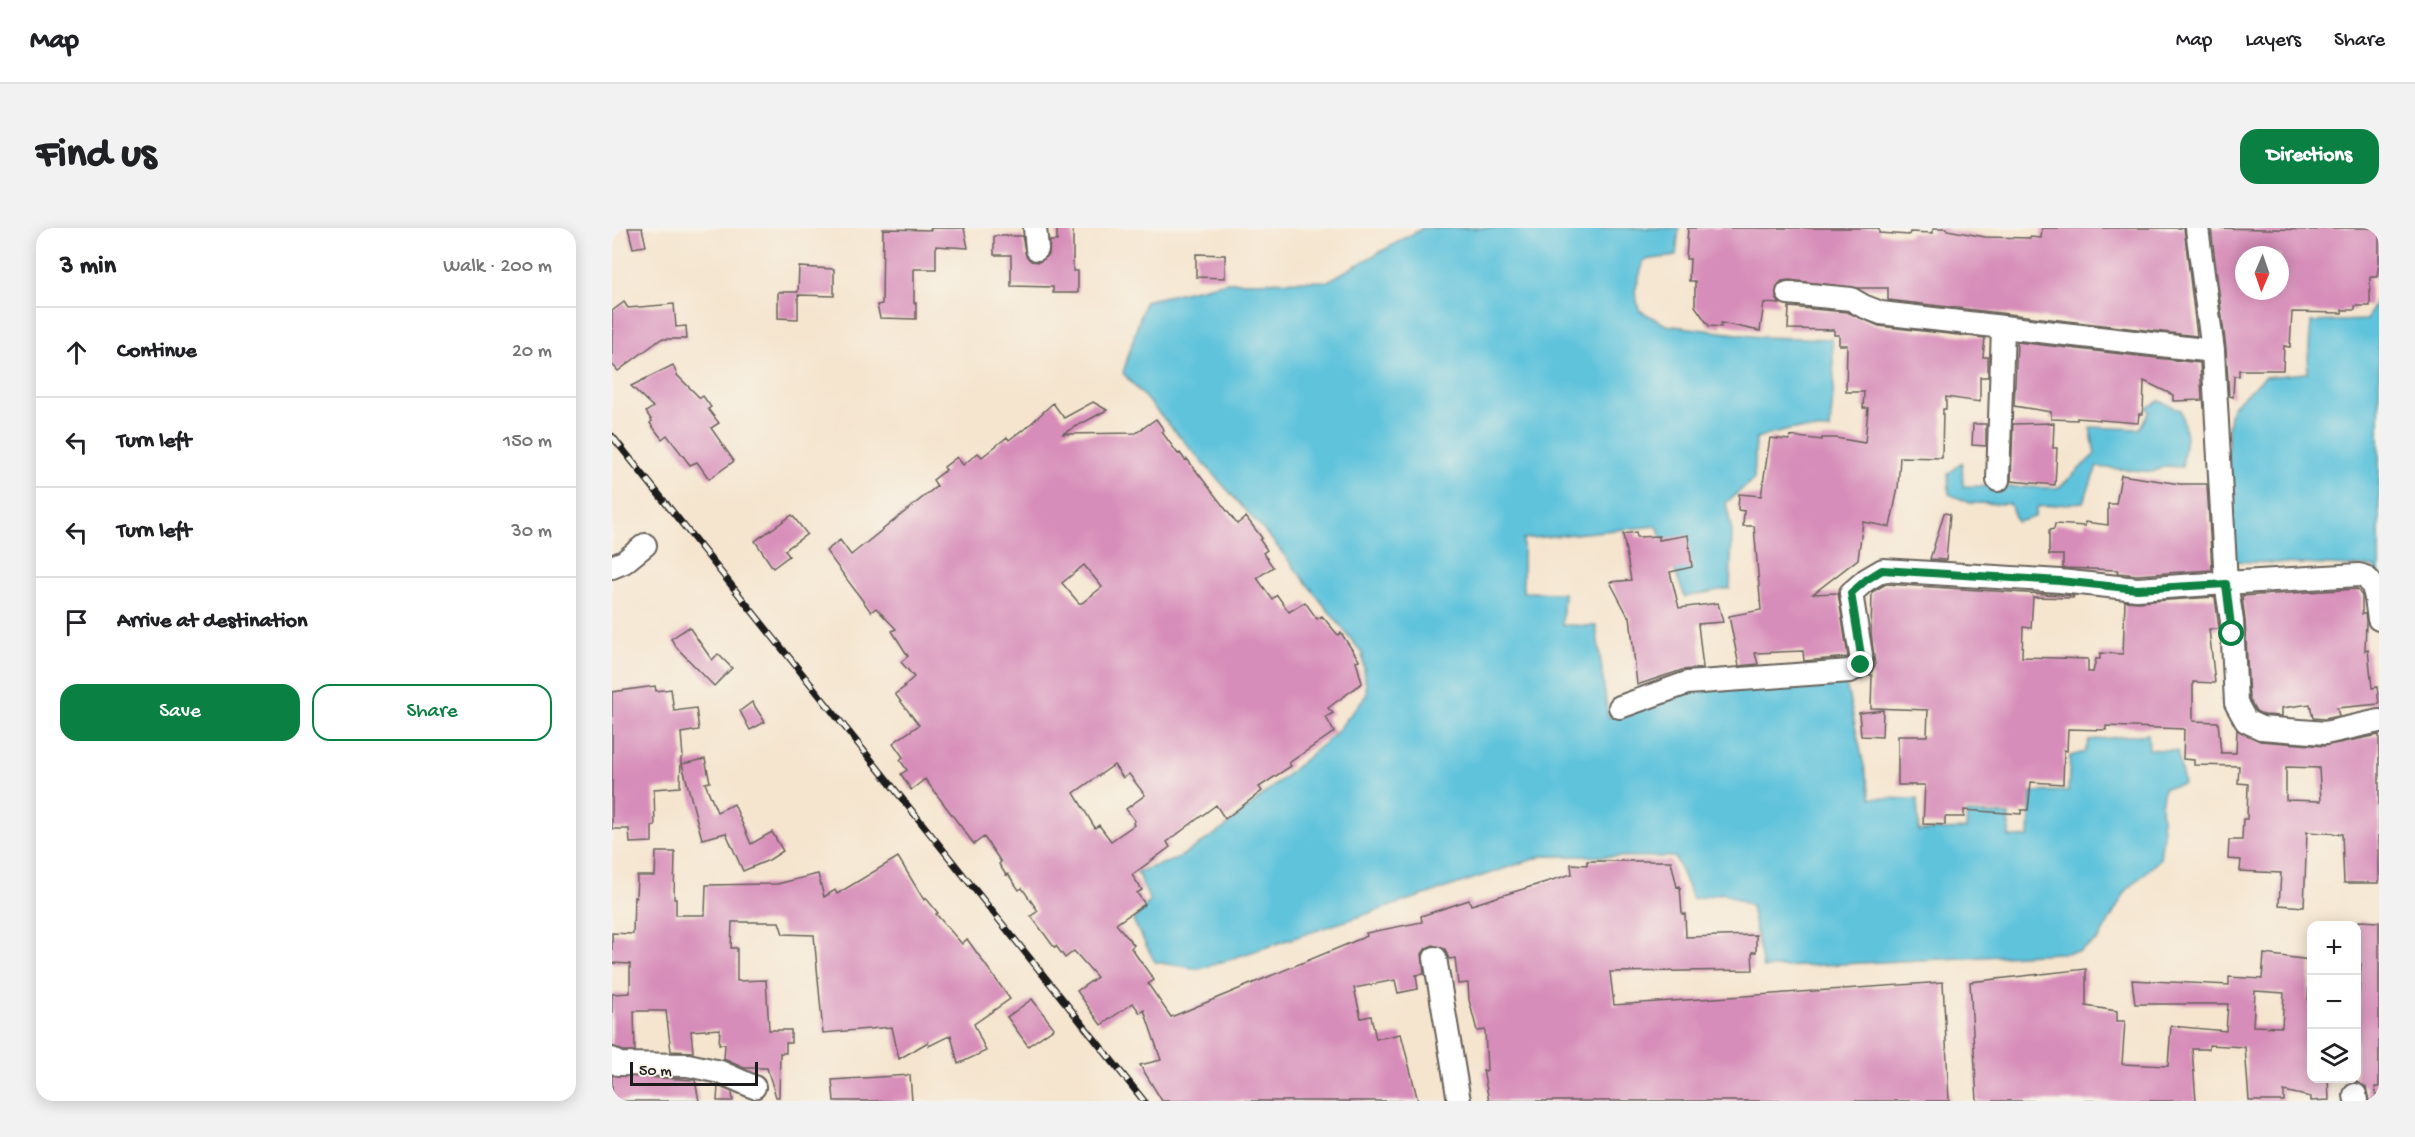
<!DOCTYPE html>
<html lang="en">
<head>
<meta charset="utf-8">
<style>
  body { margin:0; font-family:"Gochi Hand",sans-serif; background:#f2f2f2; color:#202124 }
  .controls { position:absolute; right:18px; bottom:18px; display:grid; overflow:hidden; border-radius:12px; box-shadow:0 3px 15px #0003 }
  .controls button { width:54px; height:54px; display:grid; place-items:center; padding:0; border:0; border-bottom:2px solid #e0e0e0; background:#fff; color:#202124; font:30px sans-serif }
  .compass { position:absolute; left:1623px; top:18px; width:54px; height:54px; border-radius:50%; background:#fff; box-shadow:0 3px 15px #0003; rotate:182deg }
  .scale { position:absolute; left:18px; bottom:15px; width:128px; box-sizing:border-box; padding-left:6px; border:3px solid #1c1c1c; border-top:0; font-size:16px; line-height:21px; white-space:nowrap; color:#1c1c1c; -webkit-text-stroke:4px #f7f3e8; paint-order:stroke }
  .stop { position:absolute; width:18px; height:18px; margin:-14px; border:4px solid #0b8043; border-radius:50%; background:#fff }
  .stop.end { background:#0b8043; border-color:#fff; box-shadow:0 2px 6px #0008 }
  .list { margin:0; padding:0; list-style:none }
  h2 { display:flex; justify-content:space-between; align-items:center; height:78px; margin:0; padding:0 24px; font-size:26px }
  h2 small { font-size:20px; font-weight:400; color:#757577 }
  .list li { display:grid; grid-template-columns:39px 1fr auto; gap:18px; align-items:center; box-sizing:border-box; height:90px; padding:0 24px; border-top:2px solid #e0e0e0 }
  .list b { display:block; font-size:22px; white-space:nowrap }
  .list em { font-size:20px; font-style:normal; color:#757577 }
  .actions { display:flex; gap:12px; padding:18px 24px }
  .actions a { flex:1; padding:14px 0; border:2px solid #0b8043; border-radius:18px; text-align:center; font-size:21px; color:#0b8043 }
  .actions .main { background:#0b8043; color:#fff }
  .icon { flex:none; width:33px; height:33px; fill:none; stroke:currentColor; stroke-width:2; stroke-linecap:round; stroke-linejoin:round }
  .map { position:relative; flex:none; width:1767px; height:873px; overflow:hidden; border-radius:18px }
  header { display:flex; align-items:center; gap:36px; box-sizing:border-box; height:84px; padding:0 30px; background:#fff; border-bottom:2px solid #e0e0e0 }
  header strong { font-size:28px }
  nav { display:flex; gap:33px; margin-inline-start:auto; font-size:21px }
  .intro { display:flex; align-items:center; justify-content:space-between; box-sizing:border-box; height:144px; padding:0 36px }
  h1 { margin:0; font-size:42px }
  .button { padding:15px 27px; border-radius:18px; background:#0b8043; color:#fff; font-size:21px; font-weight:700 }
  main { display:flex; gap:36px; padding:0 36px }
  aside { flex:1; background:#fff; border-radius:18px; box-shadow:0 3px 15px #0003 }
  .map>svg:first-child { display:block }
  .water { fill:#5ec3dc; stroke:#3d707c; stroke-width:1.5 }
  .building { fill:#d78db9; fill-rule:evenodd }
  .lines { fill:none; stroke-linecap:round; stroke-linejoin:round }
  .minor-casing { stroke:#68625b; stroke-width:26 }
  .minor { stroke:#fff; stroke-width:22 }
  .rail-casing { stroke:#1c1c1c; stroke-width:7 }
  .rail { stroke:#f7f3e8; stroke-width:4.5; stroke-dasharray:14; stroke-linecap:butt }
  .route { stroke:#0b8043; stroke-width:8 }
</style>
</head>
<body>
<header>
<strong>Map</strong>
<nav><a>Map</a><a>Layers</a><a>Share</a></nav>
</header>
<div class="intro"><h1>Find us</h1><a class="button">Directions</a></div>
<main>
<aside>
<h2>3 min<small>Walk · 200 m</small></h2>
<ul class="list">
<li><svg class="icon" aria-label="ahead" viewBox="0 0 24 24"><path d="M12 20V5M6 11l6-6 6 6"/></svg><div><b>Continue</b></div><em>20 m</em></li>
<li><svg class="icon" aria-label="left" viewBox="0 0 24 24"><path d="M17 20v-9H6M10 6l-5 5 5 5"/></svg><div><b>Turn left</b></div><em>150 m</em></li>
<li><svg class="icon" aria-label="left" viewBox="0 0 24 24"><path d="M17 20v-9H6M10 6l-5 5 5 5"/></svg><div><b>Turn left</b></div><em>30 m</em></li>
<li><svg class="icon" aria-label="arrive" viewBox="0 0 24 24"><path d="M6 21V4h12l-3 4 3 4H6"/></svg><div><b>Arrive at destination</b></div></li>
</ul>
<div class="actions"><a class="main">Save</a><a>Share</a></div>
</aside>
<div class="map">
<svg width="1767" height="873" viewBox="0 0 1767 873">
  <rect width="100%" height="100%" fill="#f7f3e8"/>
  <filter id="ink" filterUnits="userSpaceOnUse"><feTurbulence type="fractalNoise" baseFrequency=".0167" numOctaves="2"/><feDisplacementMap in="SourceGraphic" scale="12" xChannelSelector="R" yChannelSelector="G"/><feConvolveMatrix kernelMatrix="1 2 1 2 8 2 1 2 1" color-interpolation-filters="sRGB"/></filter>
  <filter id="wash" filterUnits="userSpaceOnUse"><feTurbulence type="fractalNoise" baseFrequency=".008" numOctaves="4" result="noise"/><feDisplacementMap in="SourceGraphic" scale="24" xChannelSelector="R" yChannelSelector="G"/><feGaussianBlur stdDeviation="1.35" result="paint"/><feColorMatrix in="noise" values="0 0 0 0 0 0 0 0 0 0 0 0 0 0 0 0 0 1.4 0 .05"/><feComposite in="paint" operator="in"/></filter>
  <g filter="url(#wash)">
    <rect width="100%" height="100%" fill="#f5e5cf"/>
    <g class="water">
      <polygon points="811,0 1067,0 1064,28 1032,32 1023,63 1027,82 1054,97 1148,109 1220,111 1222,154 1218,202 1181,201 1144,210 1142,251 1114,275 1120,304 1118,360 1073,369 1045,298 911,311 911,364 952,365 950,397 984,398 996,489 1097,458 1183,452 1234,456 1259,570 1305,571 1307,603 1354,601 1355,585 1397,587 1397,609 1417,609 1419,564 1456,563 1458,528 1473,524 1477,512 1536,506 1537,521 1565,523 1572,556 1552,560 1549,577 1551,606 1548,631 1514,663 1487,711 1467,724 1151,740 1139,678 1112,665 1081,671 1063,629 931,628 588,741 543,734 521,692 538,673 525,644 565,631 611,601 723,506 755,466 750,425 661,313 511,145 533,73 615,54 716,53"/>
      <polygon points="1767,53 1767,375 1763,339 1616,333 1616,198 1620,179 1653,149 1695,145 1699,94 1755,92 1764,70"/>
      <polygon points="1547,173 1569,182 1574,208 1570,239 1553,238 1541,244 1485,239 1471,274 1425,279 1423,289 1405,294 1398,276 1358,275 1337,266 1336,246 1350,234 1351,258 1447,260 1483,226 1478,199 1527,201 1538,183 1534,180"/>
    </g>
    <g id="blocks">
      <g class="building">
        <polygon points="16,0 30,0 34,18 21,20"/>
        <polygon points="319,0 352,0 356,20 324,18 324,41 302,41 302,75 304,75 304,91 268,90 265,77 270,76 271,1 319,2"/>
        <polygon points="445,0 461,0 461,43 466,43 466,65 441,65 441,59 399,58 399,27 382,27 382,8 410,8 414,28 419,33 427,34 437,27 438,13 445,13"/>
        <polygon points="1076,0 1267,0 1267,5 1297,7 1298,4 1321,5 1321,0 1335,0 1335,2 1373,9 1418,10 1418,9 1429,10 1430,0 1572,0 1585,108 1276,72 1276,60 1246,60 1177,52 1170,53 1165,58 1164,70 1168,76 1152,75 1148,103 1109,95 1109,99 1097,98 1083,78 1083,53 1077,53 1078,31 1074,31"/>
        <path d="M1599,0L1704,2V0H1767V34L1765,49H1758V78H1743V82H1730V85L1680,84L1678,119L1672,118L1671,142H1627V148H1622L1621,169L1617,168L1614,121ZM1632,27H1668V63H1632Z"/>
        <polygon points="584,26 613,27 613,50 584,49"/>
        <polygon points="187,39 222,41 222,68 186,67 186,91 166,90 166,64 186,64"/>
        <polygon points="12,74 16,80 62,76 64,99 74,98 75,111 49,111 6,143 0,136 0,83"/>
        <polygon points="1177,79 1235,84 1267,98 1373,110 1371,129 1376,129 1376,149 1368,149 1368,174 1334,169 1334,181 1331,181 1330,230 1288,229 1286,260 1278,299 1251,294 1246,331 1201,366 1226,365 1236,429 1192,433 1191,423 1143,425 1146,436 1127,438 1117,388 1149,382 1142,298 1131,298 1132,283 1126,282 1127,266 1149,268 1158,210 1177,212 1178,208 1210,212 1210,210 1224,210 1253,215 1256,180 1251,180 1252,164 1234,164 1235,117 1227,117 1227,107 1222,107 1222,102 1176,101"/>
        <polygon points="1405,114 1588,135 1590,172 1561,173 1561,167 1532,153 1531,186 1527,186 1526,195 1465,190 1465,192 1439,191 1439,184 1402,178"/>
        <polygon points="61,137 65,147 88,170 91,168 99,179 96,181 107,195 99,200 122,233 97,251 85,234 78,237 55,207 50,211 38,195 40,193 34,184 41,179 19,158"/>
        <path d="M481,174L495,182L450,206L524,205L544,191L552,202L550,204L566,226L568,225L573,232L575,231L625,296L634,289L650,310L648,312L655,322L651,325L661,339L645,350L660,371L665,367L677,384L693,374L705,391L710,388L726,407L729,405L747,432L744,433L750,455L716,480L721,485L714,489L722,504L677,535L679,538L647,559L650,563L613,591L604,577L555,614L558,619L520,647L530,662L525,665L533,676L504,696L522,717L519,720L542,752L536,756L559,789L755,708L754,705L810,694L809,688L857,672L859,677L960,646L959,636L975,637V633H1059L1065,659L1068,658L1070,686H1073L1074,709L1144,707V724H1140L1141,742L998,744L1002,777L1331,754L1337,873H877L871,842L875,843L873,802L865,803L857,772L856,755L846,756L843,730L837,731L833,721L821,717L814,720L810,726L812,746L804,747L806,761L786,765L783,752L742,760L749,790L759,788L764,811L789,806L806,873H550L528,837L549,832L532,782L528,785L521,775L489,797L465,763L485,749L462,723L453,730L444,718L442,719L419,688L426,683L410,660L407,662L396,646L394,647L387,636L389,634L372,609L362,616L313,551L299,562L289,546L295,542L288,532L291,529L281,515L307,497L283,466L293,459L292,458L302,449L289,434L296,428L280,403L284,401L264,380L259,384L214,323L228,312L239,327L325,258L321,252L334,242L332,239L345,229L351,237L366,225L370,229L395,209L397,212L410,202L411,203L441,175L452,190ZM472,337L490,359L470,375H467L450,355ZM502,537L511,550L517,546L533,567L514,581L523,593L521,595L522,597L499,613L487,597L483,600L462,565Z"/>
        <polygon points="1442,195 1441,220 1445,220 1443,257 1399,253 1401,196"/>
        <polygon points="1361,196 1374,196 1374,218 1360,217"/>
        <polygon points="1509,247 1568,256 1595,256 1600,342 1525,347 1505,345 1506,342 1451,340 1451,327 1437,327 1437,302 1442,301 1443,296 1473,298 1473,294 1496,297 1496,276 1504,276"/>
        <polygon points="1332,285 1338,286 1334,332 1318,331"/>
        <polygon points="180,287 195,306 173,322 177,328 161,340 143,313"/>
        <polygon points="1024,304 1025,309 1047,308 1047,312 1076,307 1080,339 1058,344 1067,380 1106,375 1111,394 1086,396 1091,440 1070,442 1025,457 1018,388 1016,388 998,354 1019,352 1011,306"/>
        <path d="M1274,356L1462,368L1461,370L1421,369L1419,400L1411,399L1410,429L1476,431V444H1481L1484,431H1488V425L1511,426L1513,373L1526,374L1603,369L1607,401H1597L1603,455L1581,454V493L1606,494L1609,525H1624L1625,502L1648,513L1712,518L1767,507V655H1732L1730,606L1695,604L1692,679L1667,677L1669,645L1628,643L1629,632L1616,631L1617,612H1630L1631,591H1635L1636,556L1626,555L1627,538L1582,537V532L1571,531L1572,501L1494,498V502L1456,501L1455,523L1452,522L1451,556L1419,554L1416,582H1409V586L1352,582V589H1333V597L1311,596L1313,557H1286V508H1315L1316,482L1259,480L1260,447H1258L1263,437L1259,404L1260,364ZM1674,539L1707,540L1709,573L1674,572Z"/>
        <polygon points="1745,361 1750,368 1750,386 1753,386 1754,393 1753,423 1756,422 1760,460 1765,459 1767,476 1725,480 1727,488 1712,491 1701,490 1698,476 1670,480 1670,488 1652,487 1644,483 1637,471 1633,392 1630,368"/>
        <polygon points="77,399 100,432 106,426 120,440 102,458 65,420 59,411"/>
        <polygon points="43,458 44,463 59,461 62,483 84,480 87,502 69,505 71,529 69,530 68,559 42,561 43,598 40,598 40,614 18,615 17,601 0,601 0,464"/>
        <polygon points="140,474 153,494 138,502 128,483"/>
        <polygon points="1271,482 1270,509 1249,508 1247,485"/>
        <polygon points="93,531 98,554 93,555 105,584 122,576 139,616 160,604 171,623 157,632 131,643 114,605 90,611 70,536"/>
        <polygon points="44,624 63,624 62,671 64,671 64,687 93,687 94,657 165,656 206,646 212,669 223,662 225,666 286,629 312,672 314,670 326,685 324,686 350,716 355,711 398,771 362,796 374,823 346,836 339,807 317,818 316,814 287,831 280,799 211,805 202,707 171,706 167,694 120,694 119,720 125,720 125,753 154,752 157,802 179,802 179,815 174,815 174,825 168,825 167,869 164,869 155,840 132,840 112,831 113,816 107,816 108,801 79,803 81,824 59,823 54,783 22,783 23,823 11,823 0,818 0,766 18,765 18,736 0,735 0,705 21,706 22,669 24,670 25,648 43,648"/>
        <polygon points="1747,693 1767,694 1767,859 1763,859 1765,873 1757,873 1754,859 1744,854 1744,804 1749,736 1744,736"/>
        <path d="M1652,726L1698,732L1696,772H1700V850H1716L1717,872L1699,873V869L1672,863V873H1637L1633,819L1597,817V821H1580L1584,873H1365L1358,754L1474,741V778L1505,783V793H1513L1510,836L1556,838L1559,798L1614,803L1616,776H1523L1520,752L1617,757V749L1650,751ZM1643,763L1672,765L1670,799L1641,798Z"/>
        <polygon points="420,771 442,800 416,818 395,789"/>
        <polygon points="0,847 83,852 87,873 0,873"/>
        <polygon points="298,847 300,873 222,873 220,852"/>
        <polygon points="106,858 120,864 121,873 105,873"/>
      </g>
    </g>
  </g>
  <g filter="url(#ink)">
    <use href="#blocks" fill-opacity="0" stroke="#68625b" stroke-width="1.5"/>
    <g class="lines">
      <defs>
        <g id="minor">
          <polyline points="423,0 425,21"/>
          <path d="M1585,0L1601,123L1614,355L1747,347C1765,350 1764,375 1767,391"/>
          <polyline points="1176,65 1239,71 1251,78 1269,85 1601,123"/>
          <polyline points="1386,252 1391,99"/>
          <polyline points="0,339 12,334 33,317"/>
          <polyline points="1008,479 1075,455 1238,443 1249,437 1249,427 1239,365 1254,352 1271,342 1448,353 1525,361 1614,355 1620,393 1624,475 1634,493 1649,500 1713,505 1767,493"/>
          <polyline points="823,730 847,873"/>
          <polyline points="0,831 6,836 76,837 108,844 142,859"/>
          <polyline points="1743,867 1744,873"/>
        </g>
      </defs>
      <use href="#minor" class="minor-casing"/>
      <use href="#minor" class="minor"/>
      <defs>
        <polyline id="rail" points="0,208 532,873"/>
      </defs>
      <use href="#rail" class="rail-casing"/>
      <use href="#rail" class="rail"/>
    </g>
  </g>
  <g class="lines" filter="url(#ink)">
    <polyline class="route" points="1249,437 1249,427 1239,365 1254,352 1270,342 1448,353 1525,361 1614,356 1620,406"/>
  </g>
</svg>
<div class="controls">
<button>+</button>
<button>−</button>
<button><svg class="icon" aria-label="layers" viewBox="0 0 24 24"><path d="M12 4l9 5-9 5-9-5zM3 14l9 5 9-5"/></svg></button>
</div>
<svg class="compass" viewBox="-18 -18 36 36"><path d="M0-13l5 13h-10z" fill="#e53935"/><path d="M0 13l5-13h-10z" fill="#757577"/></svg>
<div class="scale">50 m</div>
<div class="stop" style="left:1620px;top:406px"></div>
<div class="stop end" style="left:1249px;top:437px"></div>
</div>
</main>
</body>
</html>
